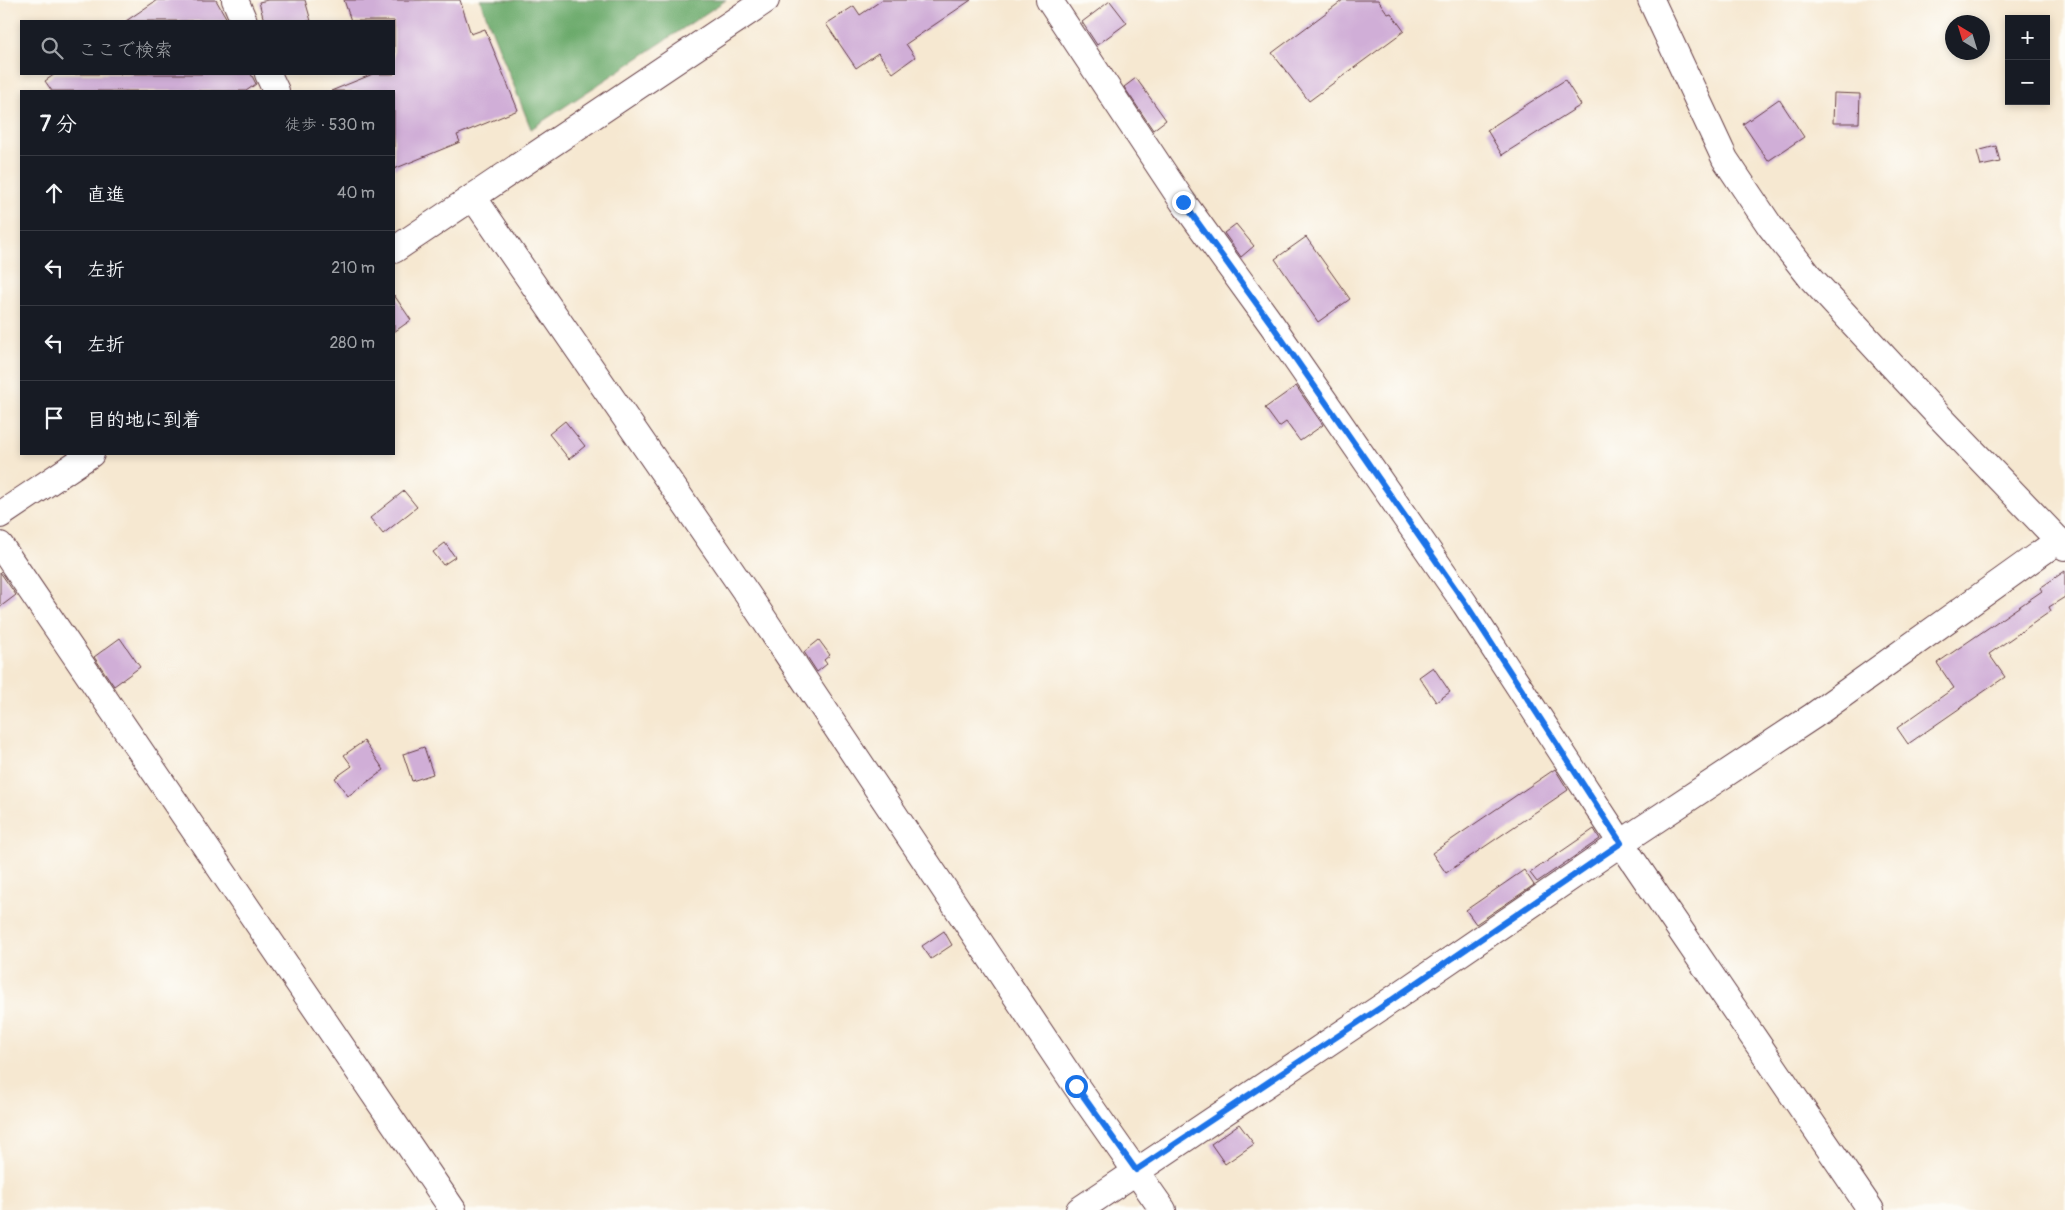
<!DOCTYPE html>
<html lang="ja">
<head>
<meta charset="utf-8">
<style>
  body { margin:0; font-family:Pangolin,"Klee One",sans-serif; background:#20242c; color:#f1f3f6 }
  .controls { position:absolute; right:15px; top:15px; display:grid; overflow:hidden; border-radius:0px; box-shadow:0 2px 8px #0003 }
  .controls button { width:45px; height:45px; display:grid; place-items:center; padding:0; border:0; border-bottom:1px solid #363941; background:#171b24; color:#f1f3f6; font:25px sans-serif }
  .compass { position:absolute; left:1945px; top:15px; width:45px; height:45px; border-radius:50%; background:#171b24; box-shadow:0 2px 8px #0003; rotate:322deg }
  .stop { position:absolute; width:15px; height:15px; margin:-11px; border:4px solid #1a73e8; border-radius:50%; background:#fff }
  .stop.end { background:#1a73e8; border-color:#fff; box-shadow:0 1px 5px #0008 }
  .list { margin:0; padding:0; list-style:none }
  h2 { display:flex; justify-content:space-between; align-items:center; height:65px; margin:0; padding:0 20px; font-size:21px }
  h2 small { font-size:16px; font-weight:400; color:#9ea1a6 }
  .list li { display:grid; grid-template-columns:32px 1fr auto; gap:15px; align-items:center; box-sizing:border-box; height:75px; padding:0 20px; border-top:1px solid #363941 }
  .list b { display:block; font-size:19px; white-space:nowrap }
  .list em { font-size:16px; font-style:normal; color:#9ea1a6 }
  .icon { flex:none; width:28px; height:28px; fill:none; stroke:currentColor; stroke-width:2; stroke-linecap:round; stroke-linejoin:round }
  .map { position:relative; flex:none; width:2065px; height:1210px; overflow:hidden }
  .search { position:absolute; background:#171b24; box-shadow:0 2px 8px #0003; left:20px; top:20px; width:375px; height:55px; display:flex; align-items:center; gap:12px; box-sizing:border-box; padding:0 18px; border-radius:0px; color:#9ea1a6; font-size:19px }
  .panel { position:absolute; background:#171b24; box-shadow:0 2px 8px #0003; left:20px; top:90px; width:375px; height:365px; border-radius:0px }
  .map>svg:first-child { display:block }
  .forest { fill:#6caa6c; stroke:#5b644c }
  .building { fill:#d0aed7 }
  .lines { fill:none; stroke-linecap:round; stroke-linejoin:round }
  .minor-casing { stroke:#643d44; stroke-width:28 }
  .minor { stroke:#fff; stroke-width:26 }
  .route { stroke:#1a73e8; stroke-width:6 }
</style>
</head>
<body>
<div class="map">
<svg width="2065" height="1210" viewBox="0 0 2065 1210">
  <rect width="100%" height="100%" fill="#fdfcf7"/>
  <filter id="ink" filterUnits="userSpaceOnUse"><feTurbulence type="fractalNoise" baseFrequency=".02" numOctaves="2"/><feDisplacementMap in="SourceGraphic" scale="10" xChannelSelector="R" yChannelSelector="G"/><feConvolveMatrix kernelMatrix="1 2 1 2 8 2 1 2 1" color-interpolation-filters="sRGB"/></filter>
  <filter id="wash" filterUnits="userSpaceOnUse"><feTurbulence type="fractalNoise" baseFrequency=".0096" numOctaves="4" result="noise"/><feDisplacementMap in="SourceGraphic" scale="20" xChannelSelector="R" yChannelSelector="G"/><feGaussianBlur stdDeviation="1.12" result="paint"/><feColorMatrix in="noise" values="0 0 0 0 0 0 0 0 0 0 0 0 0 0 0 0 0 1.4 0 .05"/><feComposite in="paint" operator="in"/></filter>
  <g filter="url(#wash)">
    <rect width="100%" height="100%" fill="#f6e8d1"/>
    <polygon class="forest" points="480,0 726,0 531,129"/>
    <g id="blocks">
      <g class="building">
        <polygon points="157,0 216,0 228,21 126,21"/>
        <polygon points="268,0 305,0 311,21 264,21 259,2"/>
        <polygon points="344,0 460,0 471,34 485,29 518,110 457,135 460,142 394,169 394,91 331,91 373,74 394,74 394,21 351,21"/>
        <polygon points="882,0 971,0 906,44 915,57 893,73 878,53 856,68 826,24 854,6 860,15"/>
        <polygon points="1343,0 1378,0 1388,14 1391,13 1404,31 1309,101 1272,53"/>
        <polygon points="1110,1 1127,23 1097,45 1082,22"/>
        <polygon points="55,74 251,74 256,84 246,91 52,91 45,81"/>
        <polygon points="1136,78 1166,120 1153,130 1124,87"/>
        <polygon points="1565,80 1581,105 1502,155 1487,130"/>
        <polygon points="1834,93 1860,94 1859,123 1833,123"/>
        <polygon points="1779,99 1804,137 1768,161 1743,124"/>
        <polygon points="1996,146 2000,162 1981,166 1977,151"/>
        <polygon points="1236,224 1254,246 1241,257 1224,233"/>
        <polygon points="1306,237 1350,299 1318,322 1275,259"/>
        <polygon points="394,295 411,320 394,332"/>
        <polygon points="1296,386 1323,425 1300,441 1286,422 1279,427 1265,408"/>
        <polygon points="565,421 585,446 569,459 549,434"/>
        <polygon points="404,491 417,507 383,534 370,518"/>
        <polygon points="445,543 455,557 443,565 433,552"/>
        <polygon points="2065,571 2065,597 2049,607 2051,611 1989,654 2005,677 1908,744 1897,728 1954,688 1937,663 2042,591 2040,588"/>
        <polygon points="0,572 16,595 0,607"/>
        <polygon points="120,638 140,667 114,686 94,657"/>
        <polygon points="819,640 830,655 824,660 827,664 817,672 804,652"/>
        <polygon points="1433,667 1450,692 1436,702 1419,677"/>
        <polygon points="364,741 384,770 348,796 335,778 352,766 344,755"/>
        <polygon points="424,747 433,774 412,781 403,754"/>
        <polygon points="1555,769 1568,790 1446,873 1432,853"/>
        <polygon points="1594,829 1600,839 1537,882 1530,873"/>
        <polygon points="1524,870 1534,885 1476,924 1466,910"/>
        <polygon points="944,931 952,945 931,959 922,946"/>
        <polygon points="1239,1124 1254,1144 1225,1164 1211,1144"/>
      </g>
    </g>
  </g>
  <g filter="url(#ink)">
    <use href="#blocks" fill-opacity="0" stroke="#643d44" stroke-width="1"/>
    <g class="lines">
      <defs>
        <g id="minor">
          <polyline points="235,0 244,21"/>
          <polyline points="1049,0 1183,202 1272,325 1465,604 1621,843 1871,1210"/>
          <polyline points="1651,0 1725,159 1770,226 1811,278 1938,415 2065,547"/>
          <polyline points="268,74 276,91"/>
          <polyline points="473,197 747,594 1076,1086 1163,1210"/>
          <polyline points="394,250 766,0"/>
          <polyline points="0,515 91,454"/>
          <polyline points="0,545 453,1210"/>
          <polyline points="1079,1210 1380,1008 1621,843 1813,716 2059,540"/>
        </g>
      </defs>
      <use href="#minor" class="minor-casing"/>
      <use href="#minor" class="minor"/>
    </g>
  </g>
  <g class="lines" filter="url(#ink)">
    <polyline class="route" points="1076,1086 1136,1170 1380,1008 1621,843 1466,604 1272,325 1183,202"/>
  </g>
</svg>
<div class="controls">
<button>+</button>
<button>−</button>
</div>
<svg class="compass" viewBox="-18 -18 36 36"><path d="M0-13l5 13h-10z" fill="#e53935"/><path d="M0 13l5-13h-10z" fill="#9ea1a6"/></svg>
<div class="stop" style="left:1076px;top:1086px"></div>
<div class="stop end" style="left:1183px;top:202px"></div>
<div class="search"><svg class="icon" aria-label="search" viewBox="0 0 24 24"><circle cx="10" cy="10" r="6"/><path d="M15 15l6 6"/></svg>ここで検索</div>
<section class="panel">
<h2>7 分<small>徒歩 · 530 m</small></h2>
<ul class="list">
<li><svg class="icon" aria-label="ahead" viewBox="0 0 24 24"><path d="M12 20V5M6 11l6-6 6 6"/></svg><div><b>直進</b></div><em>40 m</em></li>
<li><svg class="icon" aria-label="left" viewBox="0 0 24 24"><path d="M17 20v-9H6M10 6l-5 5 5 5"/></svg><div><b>左折</b></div><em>210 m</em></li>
<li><svg class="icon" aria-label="left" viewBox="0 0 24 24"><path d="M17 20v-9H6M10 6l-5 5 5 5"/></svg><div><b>左折</b></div><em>280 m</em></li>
<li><svg class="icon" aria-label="arrive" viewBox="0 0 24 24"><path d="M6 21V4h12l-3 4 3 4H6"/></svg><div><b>目的地に到着</b></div></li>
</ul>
</section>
</div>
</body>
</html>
